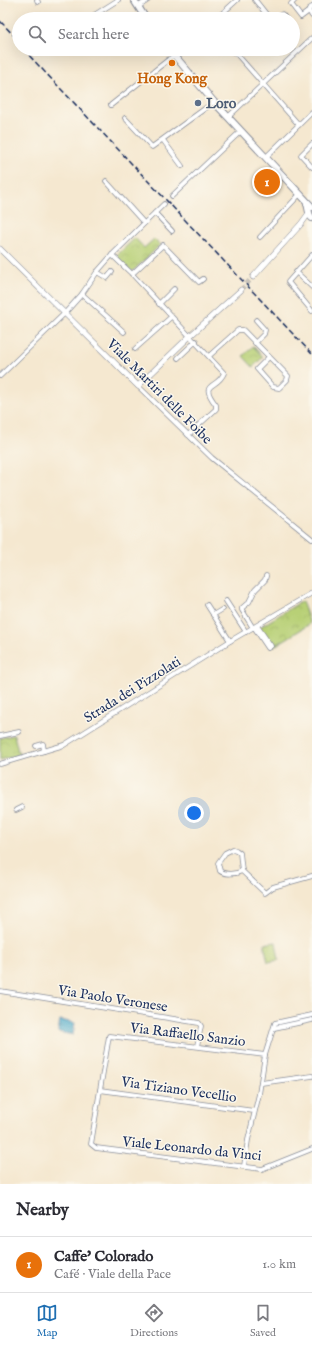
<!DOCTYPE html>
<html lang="en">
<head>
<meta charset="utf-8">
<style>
  body { margin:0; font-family:"IM FELL English",serif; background:#f2f2f3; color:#2b2b33 }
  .you { position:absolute; left:194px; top:813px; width:14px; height:14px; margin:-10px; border:3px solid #fff; border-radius:50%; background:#1a73e8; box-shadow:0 0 0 6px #1a73e833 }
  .badge { display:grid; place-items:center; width:26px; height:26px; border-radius:50%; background:#1f6fb2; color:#fff; font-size:13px; font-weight:700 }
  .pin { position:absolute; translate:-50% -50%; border:2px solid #fff; box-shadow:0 1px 4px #0006 }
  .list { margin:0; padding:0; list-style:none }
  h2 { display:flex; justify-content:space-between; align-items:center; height:52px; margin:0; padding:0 16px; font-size:17px }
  h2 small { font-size:13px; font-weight:400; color:#7c7c81 }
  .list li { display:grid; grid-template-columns:26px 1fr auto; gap:12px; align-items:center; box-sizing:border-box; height:56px; padding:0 16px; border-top:1px solid #e1e1e2 }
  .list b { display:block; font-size:15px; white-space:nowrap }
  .list p { margin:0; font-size:13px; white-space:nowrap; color:#7c7c81 }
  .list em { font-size:13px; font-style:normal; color:#7c7c81 }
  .icon { flex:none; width:22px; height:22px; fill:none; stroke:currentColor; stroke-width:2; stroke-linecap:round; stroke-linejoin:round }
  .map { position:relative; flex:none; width:312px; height:1184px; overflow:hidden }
  .search { position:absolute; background:#fff; box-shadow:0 4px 16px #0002; left:12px; right:12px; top:12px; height:44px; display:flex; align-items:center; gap:10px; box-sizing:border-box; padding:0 14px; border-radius:22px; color:#7c7c81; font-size:15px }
  .sheet { height:108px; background:#fff }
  nav { display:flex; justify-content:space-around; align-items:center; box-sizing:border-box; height:56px; border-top:1px solid #e1e1e2; background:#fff; font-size:11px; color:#7c7c81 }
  nav a { display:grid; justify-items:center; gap:2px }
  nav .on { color:#1f6fb2 }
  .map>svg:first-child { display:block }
  .green { fill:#b8d076; stroke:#6a806a }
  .park { fill:url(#park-crowns); stroke:#6a806a }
  .water { fill:url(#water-ripples); stroke:#326b93 }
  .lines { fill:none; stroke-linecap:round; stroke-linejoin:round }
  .tertiary-tunnel { stroke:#c9c3b9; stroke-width:5; stroke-dasharray:5 2.5; stroke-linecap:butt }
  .minor-casing { stroke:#888c97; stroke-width:5.5 }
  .tertiary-casing { stroke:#888c97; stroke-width:6 }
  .secondary-casing { stroke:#888c97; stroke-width:8 }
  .minor { stroke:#fff; stroke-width:4 }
  .tertiary { stroke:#fff; stroke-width:5 }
  .secondary { stroke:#fff; stroke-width:6 }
  .rail { stroke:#1b2f5e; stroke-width:1.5; stroke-dasharray:6 3; stroke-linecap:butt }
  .food-dot { fill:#e8710a; stroke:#fbf7ec; stroke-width:1.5 }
  .service-dot { fill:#5c6f8a; stroke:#fbf7ec; stroke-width:1.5 }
  .labels { text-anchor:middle; stroke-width:3; stroke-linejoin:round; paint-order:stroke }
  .food-label { font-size:14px; font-weight:bold; fill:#c56008; stroke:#fbf7ec }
  .service-label { font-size:14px; font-weight:bold; fill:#4e5e75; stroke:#fbf7ec; text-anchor:start }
  .street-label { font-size:14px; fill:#1b2f5e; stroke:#fbf7ec }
</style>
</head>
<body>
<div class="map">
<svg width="312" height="1184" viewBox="0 0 312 1184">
  <defs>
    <pattern id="park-crowns" width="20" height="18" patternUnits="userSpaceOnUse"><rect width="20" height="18" fill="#b8d076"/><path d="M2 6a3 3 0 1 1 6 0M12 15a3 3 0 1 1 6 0" fill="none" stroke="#9eb368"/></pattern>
    <pattern id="water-ripples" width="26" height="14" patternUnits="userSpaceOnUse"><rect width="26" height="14" fill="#49a7c8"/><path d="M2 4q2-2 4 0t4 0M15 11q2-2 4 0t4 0" fill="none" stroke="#3c88a6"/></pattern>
  </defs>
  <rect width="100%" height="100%" fill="#fbf7ec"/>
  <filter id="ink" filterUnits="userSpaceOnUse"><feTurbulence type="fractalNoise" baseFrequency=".025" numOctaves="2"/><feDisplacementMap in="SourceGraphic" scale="8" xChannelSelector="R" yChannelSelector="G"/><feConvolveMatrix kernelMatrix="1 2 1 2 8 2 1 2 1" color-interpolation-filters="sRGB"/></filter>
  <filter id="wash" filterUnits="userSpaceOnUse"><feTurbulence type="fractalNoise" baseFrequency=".012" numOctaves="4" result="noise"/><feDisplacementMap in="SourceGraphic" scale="16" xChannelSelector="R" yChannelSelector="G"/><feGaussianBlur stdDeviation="0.9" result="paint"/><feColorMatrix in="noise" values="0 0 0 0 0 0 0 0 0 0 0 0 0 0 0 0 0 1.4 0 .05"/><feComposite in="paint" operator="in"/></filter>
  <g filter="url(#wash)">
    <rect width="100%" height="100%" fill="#f5e8d0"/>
    <polygon class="green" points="276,942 279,960 268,962 264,944"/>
    <g class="park">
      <polygon points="135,238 144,248 154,239 160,245 132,272 116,256"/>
      <polygon points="253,346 263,357 253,367 243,356"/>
      <polygon points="302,601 310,624 273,647 260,627"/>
      <polygon points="14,735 19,755 0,760 0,738"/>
    </g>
    <polygon class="water" points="60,1020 75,1023 73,1035 58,1032"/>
  </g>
  <g filter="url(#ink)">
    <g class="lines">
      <polyline class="tertiary-tunnel" points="241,290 253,277"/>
      <defs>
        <g id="minor">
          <polyline points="37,0 38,2"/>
          <polyline points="255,0 270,19"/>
          <polyline points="295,0 291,4 301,17 309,11 312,16"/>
          <polyline points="138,7 148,0"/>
          <polyline points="309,11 309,9 312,7"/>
          <polyline points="88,19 118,0"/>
          <polyline points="216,19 237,0"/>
          <polyline points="274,19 282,14 286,19"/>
          <polyline points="234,51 299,125"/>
          <polyline points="111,105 182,49"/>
          <polyline points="228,117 312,38"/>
          <polyline points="125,118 152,147 214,102"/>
          <polyline points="163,140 182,166"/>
          <polyline points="312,144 301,155 312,167"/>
          <polyline points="266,157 312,112"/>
          <polyline points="106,181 144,223"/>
          <polyline points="172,196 241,131"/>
          <polyline points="155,213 172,231"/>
          <polyline points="260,237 300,194"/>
          <path d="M112,255L132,274L224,373C217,390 198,381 216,405V409L188,435"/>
          <polyline points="312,255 288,282 312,311"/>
          <polyline points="97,272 107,278 112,272"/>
          <polyline points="296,272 312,287"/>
          <polyline points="132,274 163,245 199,282 203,279"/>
          <polyline points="82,294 124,332"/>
          <polyline points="159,304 174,289"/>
          <polyline points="255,343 264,334 265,330 256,320"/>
          <polyline points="135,349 171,317"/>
          <polyline points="209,356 238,330 243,330 288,376 287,380 279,388 273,387 257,369 269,357"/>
          <polyline points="178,358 196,341"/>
          <polyline points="0,376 65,313 82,294 97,272 112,255 164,204"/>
          <polyline points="138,386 212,458 312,539"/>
          <polyline points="226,601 246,632"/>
          <polyline points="207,605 230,641"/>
          <polyline points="213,615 223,609"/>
          <polyline points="254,627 268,648 271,646 257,626"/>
          <polyline points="253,628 242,610 242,608 249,602 255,590 265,580 266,576"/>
          <polyline points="0,736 19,732"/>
          <polyline points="36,746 43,744 44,751"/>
          <polyline points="0,764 64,745 230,641 312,593"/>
          <polyline points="16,810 22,807"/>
          <path d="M233,849L236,850L240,853L242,871C236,874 225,875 220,871L218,863L225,853Z"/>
          <polyline points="242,871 265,893 273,887 312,876"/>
          <polyline points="0,991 199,1023 201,1026 197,1046"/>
          <polyline points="274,1028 312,1020"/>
          <polyline points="265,1055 109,1036 91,1144 96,1148 262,1169 312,1149"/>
          <polyline points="261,1083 312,1076"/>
          <polyline points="100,1090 254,1111"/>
          <polyline points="244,1166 248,1140 259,1094 265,1055 275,1023 312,1015"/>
        </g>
        <g id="tertiary">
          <polyline points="0,249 138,386 190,336 241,290"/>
          <polyline points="253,277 301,224 309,213"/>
        </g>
        <g id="secondary">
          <polyline points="134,0 146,19"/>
          <polyline points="169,49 214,102 312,207"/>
          <path d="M307,204C309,209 308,215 312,218"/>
        </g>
      </defs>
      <use href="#minor" class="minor-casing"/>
      <use href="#tertiary" class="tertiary-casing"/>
      <use href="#secondary" class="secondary-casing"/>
      <use href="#minor" class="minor"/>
      <use href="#tertiary" class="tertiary"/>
      <use href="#secondary" class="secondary"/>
      <g class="rail">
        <polyline points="0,21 19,41"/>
        <polyline points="23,49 312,354"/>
      </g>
    </g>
  </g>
  <circle class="food-dot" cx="172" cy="63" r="4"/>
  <circle class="service-dot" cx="198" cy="103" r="4"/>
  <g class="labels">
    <g class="food-label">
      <text x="172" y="83">Hong Kong</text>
    </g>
    <g class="service-label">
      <text x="206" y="108">Loro</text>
    </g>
    <g class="street-label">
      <text transform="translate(160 391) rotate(45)" y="5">Viale Martiri delle Foibe</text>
      <text transform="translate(132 689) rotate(-32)" y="5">Strada dei Pizzolati</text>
      <text transform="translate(113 998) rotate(9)" y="5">Via Paolo Veronese</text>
      <text transform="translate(188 1034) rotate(7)" y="5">Via Raffaello Sanzio</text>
      <text transform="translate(179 1089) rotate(8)" y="5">Via Tiziano Vecellio</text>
      <text transform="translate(192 1148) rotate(6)" y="5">Viale Leonardo da Vinci</text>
    </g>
  </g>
</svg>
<div class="you"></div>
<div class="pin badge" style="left:267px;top:182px;background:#e8710a">1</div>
<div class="search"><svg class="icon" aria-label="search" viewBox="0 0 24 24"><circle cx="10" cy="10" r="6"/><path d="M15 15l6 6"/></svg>Search here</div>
</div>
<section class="sheet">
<h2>Nearby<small></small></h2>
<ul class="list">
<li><span class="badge" style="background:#e8710a">1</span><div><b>Caffe' Colorado</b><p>Café · Viale della Pace</p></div><em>1.0 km</em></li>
</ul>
</section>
<nav>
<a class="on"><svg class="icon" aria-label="map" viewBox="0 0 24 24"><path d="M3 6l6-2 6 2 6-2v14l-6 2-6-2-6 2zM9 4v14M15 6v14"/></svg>Map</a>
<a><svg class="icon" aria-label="directions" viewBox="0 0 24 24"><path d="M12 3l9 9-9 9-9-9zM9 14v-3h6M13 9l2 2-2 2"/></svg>Directions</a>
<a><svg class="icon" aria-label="saved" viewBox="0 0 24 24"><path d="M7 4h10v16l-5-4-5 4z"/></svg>Saved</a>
</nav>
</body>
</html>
